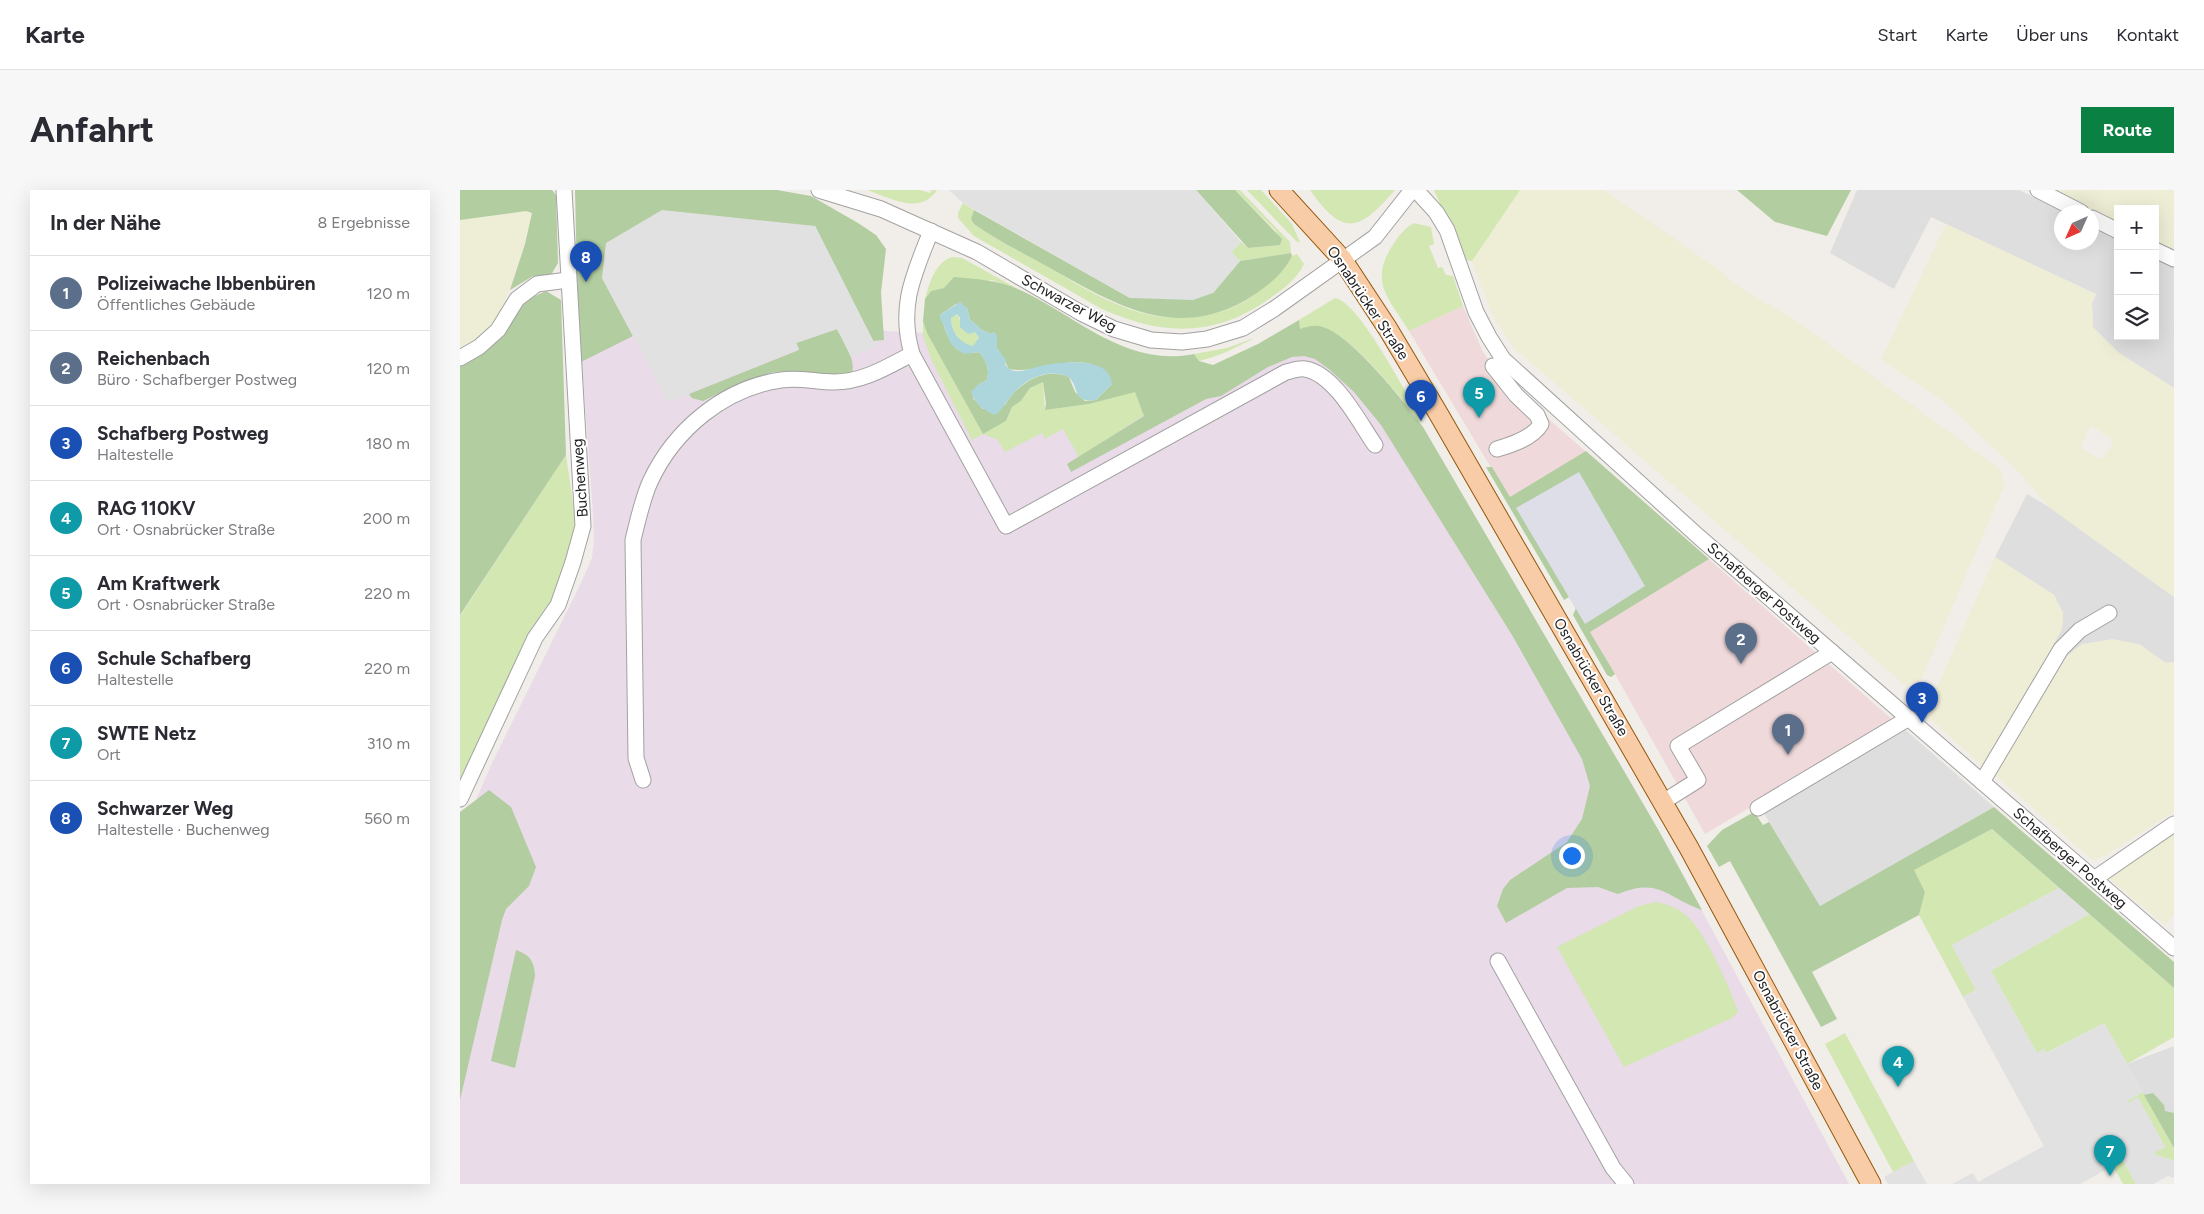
<!DOCTYPE html>
<html lang="de">
<head>
<meta charset="utf-8">
<style>
  body { margin:0; font-family:Figtree,sans-serif; background:#f7f7f7; color:#2b2b33 }
  .controls { position:absolute; right:15px; top:15px; display:grid; overflow:hidden; border-radius:0px; box-shadow:0 5px 20px #0002 }
  .controls button { width:45px; height:45px; display:grid; place-items:center; padding:0; border:0; border-bottom:1px solid #e1e1e2; background:#fff; color:#2b2b33; font:25px sans-serif }
  .compass { position:absolute; left:1594px; top:15px; width:45px; height:45px; border-radius:50%; background:#fff; box-shadow:0 5px 20px #0002; rotate:225deg }
  .you { position:absolute; left:1111px; top:665px; width:18px; height:18px; margin:-12px; border:4px solid #fff; border-radius:50%; background:#1a73e8; box-shadow:0 0 0 8px #1a73e833 }
  .badge { display:grid; place-items:center; width:32px; height:32px; border-radius:50%; background:#0b8043; color:#fff; font-size:16px; font-weight:700 }
  .pin { position:absolute; translate:-50% -41px; filter:drop-shadow(0 1px 2px #0008) }
  .pin::after { content:''; position:absolute; top:26px; width:18px; height:15px; background:inherit; clip-path:polygon(0 0,100% 0,50% 100%) }
  .list { margin:0; padding:0; list-style:none }
  h2 { display:flex; justify-content:space-between; align-items:center; height:65px; margin:0; padding:0 20px; font-size:21px }
  h2 small { font-size:16px; font-weight:400; color:#7c7c81 }
  .list li { display:grid; grid-template-columns:32px 1fr auto; gap:15px; align-items:center; box-sizing:border-box; height:75px; padding:0 20px; border-top:1px solid #e1e1e2 }
  .list b { display:block; font-size:19px; white-space:nowrap }
  .list p { margin:0; font-size:16px; white-space:nowrap; color:#7c7c81 }
  .list em { font-size:16px; font-style:normal; color:#7c7c81 }
  .icon { flex:none; width:28px; height:28px; fill:none; stroke:currentColor; stroke-width:2; stroke-linecap:round; stroke-linejoin:round }
  .map { position:relative; flex:none; width:1714px; height:994px; overflow:hidden; border-radius:0px }
  header { display:flex; align-items:center; gap:30px; box-sizing:border-box; height:70px; padding:0 25px; background:#fff; border-bottom:1px solid #e1e1e2 }
  header strong { font-size:24px }
  nav { display:flex; gap:28px; margin-inline-start:auto; font-size:18px }
  .intro { display:flex; align-items:center; justify-content:space-between; box-sizing:border-box; height:120px; padding:0 30px }
  h1 { margin:0; font-size:35px }
  .button { padding:12px 22px; border-radius:0px; background:#0b8043; color:#fff; font-size:18px; font-weight:700 }
  main { display:flex; gap:30px; padding:0 30px }
  aside { flex:1; background:#fff; border-radius:0px; box-shadow:0 5px 20px #0002 }
  .map>svg:first-child { display:block }
  .residential { fill:#dfdede }
  .commercial { fill:#f0d9db }
  .industrial { fill:#e9dbe8 }
  .farmland { fill:#eeedd5; fill-rule:evenodd }
  .grass { fill:#d2e7b2 }
  .forest { fill:#b2cda0; fill-rule:evenodd }
  .parking { fill:#e1e1e1 }
  .plaza { fill:#dddee7 }
  .water { fill:#acd6db; fill-rule:evenodd }
  .lines { fill:none; stroke-linecap:round; stroke-linejoin:round }
  .minor-casing { stroke:#a2a2a2; stroke-width:17 }
  .major-casing { stroke:#955709; stroke-width:21 }
  .minor { stroke:#fff; stroke-width:15 }
  .major { stroke:#f7cca7; stroke-width:19 }
  .labels { text-anchor:middle; stroke-width:4; stroke-linejoin:round; paint-order:stroke }
  .street-label { font-size:15px; fill:#212121; stroke:#fff }
</style>
</head>
<body>
<header>
<strong>Karte</strong>
<nav><a>Start</a><a>Karte</a><a>Über uns</a><a>Kontakt</a></nav>
</header>
<div class="intro"><h1>Anfahrt</h1><a class="button">Route</a></div>
<main>
<aside>
<h2>In der Nähe<small>8 Ergebnisse</small></h2>
<ul class="list">
<li><span class="badge" style="background:#5c6f8a">1</span><div><b>Polizeiwache Ibbenbüren</b><p>Öffentliches Gebäude</p></div><em>120 m</em></li>
<li><span class="badge" style="background:#5c6f8a">2</span><div><b>Reichenbach</b><p>Büro · Schafberger Postweg</p></div><em>120 m</em></li>
<li><span class="badge" style="background:#1a4fb4">3</span><div><b>Schafberg Postweg</b><p>Haltestelle</p></div><em>180 m</em></li>
<li><span class="badge" style="background:#0f9aa8">4</span><div><b>RAG 110KV</b><p>Ort · Osnabrücker Straße</p></div><em>200 m</em></li>
<li><span class="badge" style="background:#0f9aa8">5</span><div><b>Am Kraftwerk</b><p>Ort · Osnabrücker Straße</p></div><em>220 m</em></li>
<li><span class="badge" style="background:#1a4fb4">6</span><div><b>Schule Schafberg</b><p>Haltestelle</p></div><em>220 m</em></li>
<li><span class="badge" style="background:#0f9aa8">7</span><div><b>SWTE Netz</b><p>Ort</p></div><em>310 m</em></li>
<li><span class="badge" style="background:#1a4fb4">8</span><div><b>Schwarzer Weg</b><p>Haltestelle · Buchenweg</p></div><em>560 m</em></li>
</ul>
</aside>
<div class="map">
<svg width="1714" height="994" viewBox="0 0 1714 994">
  <rect width="100%" height="100%" fill="#f1ede8"/>
  <g class="residential">
    <polygon points="1397,0 1559,0 1604,22 1602,22 1602,52 1632,52 1632,36 1658,49 1658,146 1695,146 1695,68 1714,77 1714,198 1659,163 1633,137 1632,113 1636,104 1471,27 1434,99 1370,63"/>
    <polygon points="1567,304 1589,317 1714,407 1714,472 1706,473 1679,454 1602,470 1589,462 1602,439 1603,423 1594,405 1535,367"/>
    <polygon points="1442,537 1534,617 1360,716 1303,622"/>
    <polygon points="1714,856 1714,958 1667,874"/>
  </g>
  <polygon class="commercial" points="1003,116 1023,162 1035,178 1060,204 1435,532 1245,644 1155,484 949,141"/>
  <polygon class="industrial" points="122,0 426,141 467,143 523,244 719,191 840,139 963,237 1199,641 1389,994 0,994 0,647 32,573 121,393 132,368 134,348 133,324 119,131"/>
  <g class="farmland">
    <polygon points="1060,0 1143,0 1257,78 1276,95 1338,132 1541,280 1544,296 1461,490 1445,495 1054,158 1033,126 1012,71"/>
    <polygon points="1594,0 1714,0 1714,60 1695,51 1695,19 1658,19 1658,32"/>
    <polygon points="66,21 72,23 65,54 42,120 34,134 25,144 0,163 0,30"/>
    <path d="M1486,34L1636,104L1632,113L1633,138L1659,163L1714,198V407L1589,317L1559,282L1487,214L1421,170ZM1630,235L1654,251L1642,270L1621,258Z"/>
    <polygon points="1535,367 1594,405 1603,423 1602,439 1528,574 1523,576 1469,528 1468,518"/>
    <polygon points="1653,449 1678,454 1706,473 1714,472 1714,622 1646,665 1633,670 1535,585 1602,470 1622,454"/>
    <polygon points="1714,640 1714,724 1705,735 1648,688 1652,683"/>
  </g>
  <g class="grass">
    <path d="M407,0H460L470,3L472,0H477C460,26 431,8 407,0Z"/>
    <polygon points="775,0 780,0 830,52 831,63 780,71 771,62 781,52 788,58 820,55 816,41"/>
    <polygon points="787,0 801,0 832,34 840,52 837,52"/>
    <path d="M850,0H935C899,41 884,48 850,0Z"/>
    <polygon points="974,0 1060,0 1012,71 1005,70"/>
    <path d="M503,13L514,20L511,29L514,34C537,50 562,63 587,76C612,91 637,107 664,117C707,135 767,131 801,99C812,89 826,79 832,66L837,64L844,74C838,88 822,100 809,109C754,148 700,146 640,118L514,46L498,28V23Z"/>
    <path d="M954,33L971,37L974,54L969,56L978,78L982,77L986,85L993,86L1003,116L949,141C931,111 909,94 931,58C937,48 943,39 954,33Z"/>
    <path d="M493,67L502,68L558,99L532,90L471,101L465,109C470,92 475,72 493,67Z"/>
    <path d="M875,108C900,112 947,207 963,231L960,233C941,207 899,154 870,141C861,136 849,136 840,139L839,130Z"/>
    <path d="M497,124L505,140L515,142L519,149L513,157C500,153 491,142 491,128Z"/>
    <polygon points="463,131 467,143 523,244 546,231 552,217 561,211 570,198 583,192 585,220 629,214 675,201 684,225 619,267 603,239 585,249 582,243 545,262 538,250 523,244 512,250 472,171 463,146"/>
    <path d="M794,148C776,158 759,166 739,171L734,164L767,158Z"/>
    <polygon points="106,265 116,333 107,370 92,412 0,592 0,426"/>
    <polygon points="1532,639 1599,698 1492,755 1516,800 1503,807 1459,725 1465,702 1453,680"/>
    <path d="M1195,712C1207,714 1217,717 1227,726C1247,745 1269,796 1278,822L1272,828L1164,877L1097,757L1179,716Z"/>
    <polygon points="1629,724 1714,798 1714,847 1667,874 1644,833 1586,863 1577,863 1531,781"/>
    <polygon points="1385,843 1454,971 1433,982 1365,854"/>
    <polygon points="1683,902 1714,958 1714,971 1696,965 1695,962 1705,957 1678,908 1668,913 1667,911"/>
    <polygon points="1663,970 1676,994 1663,994 1653,976"/>
  </g>
  <g class="forest">
    <polygon points="0,0 92,0 96,5 98,73 91,85 73,86 50,100 65,54 72,23 66,21 0,30"/>
    <polygon points="115,0 317,0 351,6 398,33 416,45 426,59 421,102 424,150 413,151 355,36 142,88 173,146 119,173"/>
    <polygon points="736,0 775,0 822,49 820,55 788,58"/>
    <polygon points="1277,0 1391,0 1367,46 1315,32"/>
    <path d="M514,20L670,108L753,103L780,71L831,63L832,66C823,85 804,99 786,110C714,151 654,114 590,78C565,64 538,51 514,34L511,29Z"/>
    <path d="M494,87C516,89 537,90 558,99C616,125 665,178 734,164L739,171L753,175L798,154L839,130L840,139C846,137 853,135 859,136C889,141 945,213 963,237L1199,641L1242,720C1206,707 1199,687 1158,704L1138,697L1107,698L1046,733L1037,716L1043,699L1050,690L1107,652L1122,629L1130,596L1122,569L1052,445L921,235L894,202L870,180L855,169L844,166L832,167L808,177L761,206L746,209L611,282L607,274L684,226L675,202L629,214L585,220L586,213L583,192L570,198L561,211L552,217L546,231L523,244L467,143L463,131L465,109L471,101L484,98ZM496,114L507,118L510,130L518,136L520,139L531,144L534,142L537,158L549,179C573,185 610,164 636,176C643,179 648,188 652,194L636,210L625,211L615,202L609,187C584,176 557,194 545,215L523,219L513,208L519,194L526,191C531,181 526,170 519,162C490,168 488,145 480,125Z"/>
    <polygon points="86,101 101,110 106,265 0,425 0,172 71,108"/>
    <path d="M377,139C383,151 396,169 392,182L374,186L331,181L313,182L283,192L243,211L232,208L229,204L339,160L336,153Z"/>
    <polygon points="1126,261 1249,369 1130,442 1155,484 1151,487 1147,485 1113,425 1116,418 1125,433 1184,396 1057,318 1109,407 1104,410 1026,277 1032,277 1050,307"/>
    <polygon points="29,600 51,617 76,677 69,696 46,719 42,730 0,910 0,622"/>
    <polygon points="1534,617 1714,772 1714,798 1532,639 1454,680 1465,702 1459,725 1352,782 1377,829 1361,837 1270,671 1259,677 1247,656 1262,640 1294,622 1303,635 1309,632 1360,716"/>
    <path d="M56,760C70,765 74,771 75,786L55,878L31,871Z"/>
    <polygon points="1693,903 1704,915 1705,921 1714,923 1714,958 1684,905"/>
  </g>
  <g class="parking">
    <polygon points="489,0 736,0 781,52 771,62 780,71 753,103 733,110 670,108 503,13"/>
    <polygon points="202,20 355,36 416,156 391,167 377,139 336,153 339,159 208,212 142,88 146,53"/>
    <polygon points="1599,698 1629,724 1531,781 1577,863 1584,859 1587,863 1644,833 1683,902 1667,911 1668,913 1678,907 1705,957 1695,962 1696,965 1714,971 1714,988 1708,986 1693,994 1676,994 1663,970 1620,994 1492,994 1513,983 1518,992 1584,956 1503,807 1516,800 1492,755"/>
    <polygon points="1454,971 1467,994 1428,994 1424,987"/>
  </g>
  <polygon class="plaza" points="1119,282 1185,396 1125,434 1056,318"/>
  <path class="water" d="M500,112L507,118L510,130L518,136L520,139L531,144L534,142L537,145V158L546,170L545,174C548,178 550,180 554,181C564,182 575,177 585,175C604,172 650,166 652,194L636,210C612,213 620,199 609,187C589,178 566,188 553,204C546,211 543,219 535,225C524,221 515,213 511,202L519,194L526,191C531,181 526,170 519,162L505,164C484,153 490,144 480,128V125ZM497,124L500,128V137L508,144L515,142L519,148L513,156C500,153 491,142 491,128Z"/>
  <g class="lines">
    <defs>
      <g id="minor">
        <polyline points="359,0 421,19 517,62 621,123 654,139 691,150 722,152 747,149 783,138 814,119 915,47 952,0"/>
        <polyline points="956,0 976,22 987,40 1016,122 1029,147 1043,169 1239,347 1714,758"/>
        <polyline points="1578,0 1621,22"/>
        <polyline points="1632,28 1658,41"/>
        <path d="M471,41C454,84 438,116 452,164L546,336L826,182C831,181 839,178 845,179C875,184 899,232 915,255"/>
        <polyline points="1695,60 1714,69"/>
        <polyline points="0,168 19,157 38,140 57,109 77,94 108,90"/>
        <path d="M1033,176L1056,205L1077,225L1081,234C1073,248 1051,255 1037,259"/>
        <path d="M183,590L176,568L173,350C178,330 182,310 190,292C214,240 264,198 321,190C339,187 356,192 374,192C403,192 427,177 452,164"/>
        <polyline points="1522,592 1601,459 1620,440 1649,423"/>
        <polyline points="0,609 75,448 98,415 113,372 123,336 104,0"/>
        <polyline points="1203,612 1238,590 1218,556 1372,462"/>
        <polyline points="1298,618 1449,528"/>
        <polyline points="1634,689 1714,634"/>
        <polyline points="1038,771 1153,978 1166,994"/>
      </g>
      <polyline id="major" points="819,0 882,69 928,139 978,223 1229,658 1411,994"/>
    </defs>
    <use href="#minor" class="minor-casing"/>
    <use href="#major" class="major-casing"/>
    <use href="#minor" class="minor"/>
    <use href="#major" class="major"/>
  </g>
  <g class="labels">
    <g class="street-label">
      <text transform="translate(609 113) rotate(28)" y="5">Schwarzer Weg</text>
      <text transform="translate(908 113) rotate(56)" y="5">Osnabrücker Straße</text>
      <text transform="translate(120 288) rotate(-94)" y="5">Buchenweg</text>
      <text transform="translate(1304 403) rotate(41)" y="5">Schafberger Postweg</text>
      <text transform="translate(1131 487) rotate(60)" y="5">Osnabrücker Straße</text>
      <text transform="translate(1610 668) rotate(41)" y="5">Schafberger Postweg</text>
      <text transform="translate(1328 840) rotate(62)" y="5">Osnabrücker Straße</text>
    </g>
  </g>
</svg>
<div class="controls">
<button>+</button>
<button>−</button>
<button><svg class="icon" aria-label="layers" viewBox="0 0 24 24"><path d="M12 4l9 5-9 5-9-5zM3 14l9 5 9-5"/></svg></button>
</div>
<svg class="compass" viewBox="-18 -18 36 36"><path d="M0-13l5 13h-10z" fill="#e53935"/><path d="M0 13l5-13h-10z" fill="#7c7c81"/></svg>
<div class="you"></div>
<div class="pin badge" style="left:1328px;top:565px;background:#5c6f8a">1</div>
<div class="pin badge" style="left:1281px;top:474px;background:#5c6f8a">2</div>
<div class="pin badge" style="left:1462px;top:533px;background:#1a4fb4">3</div>
<div class="pin badge" style="left:1438px;top:897px;background:#0f9aa8">4</div>
<div class="pin badge" style="left:1019px;top:228px;background:#0f9aa8">5</div>
<div class="pin badge" style="left:961px;top:231px;background:#1a4fb4">6</div>
<div class="pin badge" style="left:1650px;top:986px;background:#0f9aa8">7</div>
<div class="pin badge" style="left:126px;top:92px;background:#1a4fb4">8</div>
</div>
</main>
</body>
</html>
